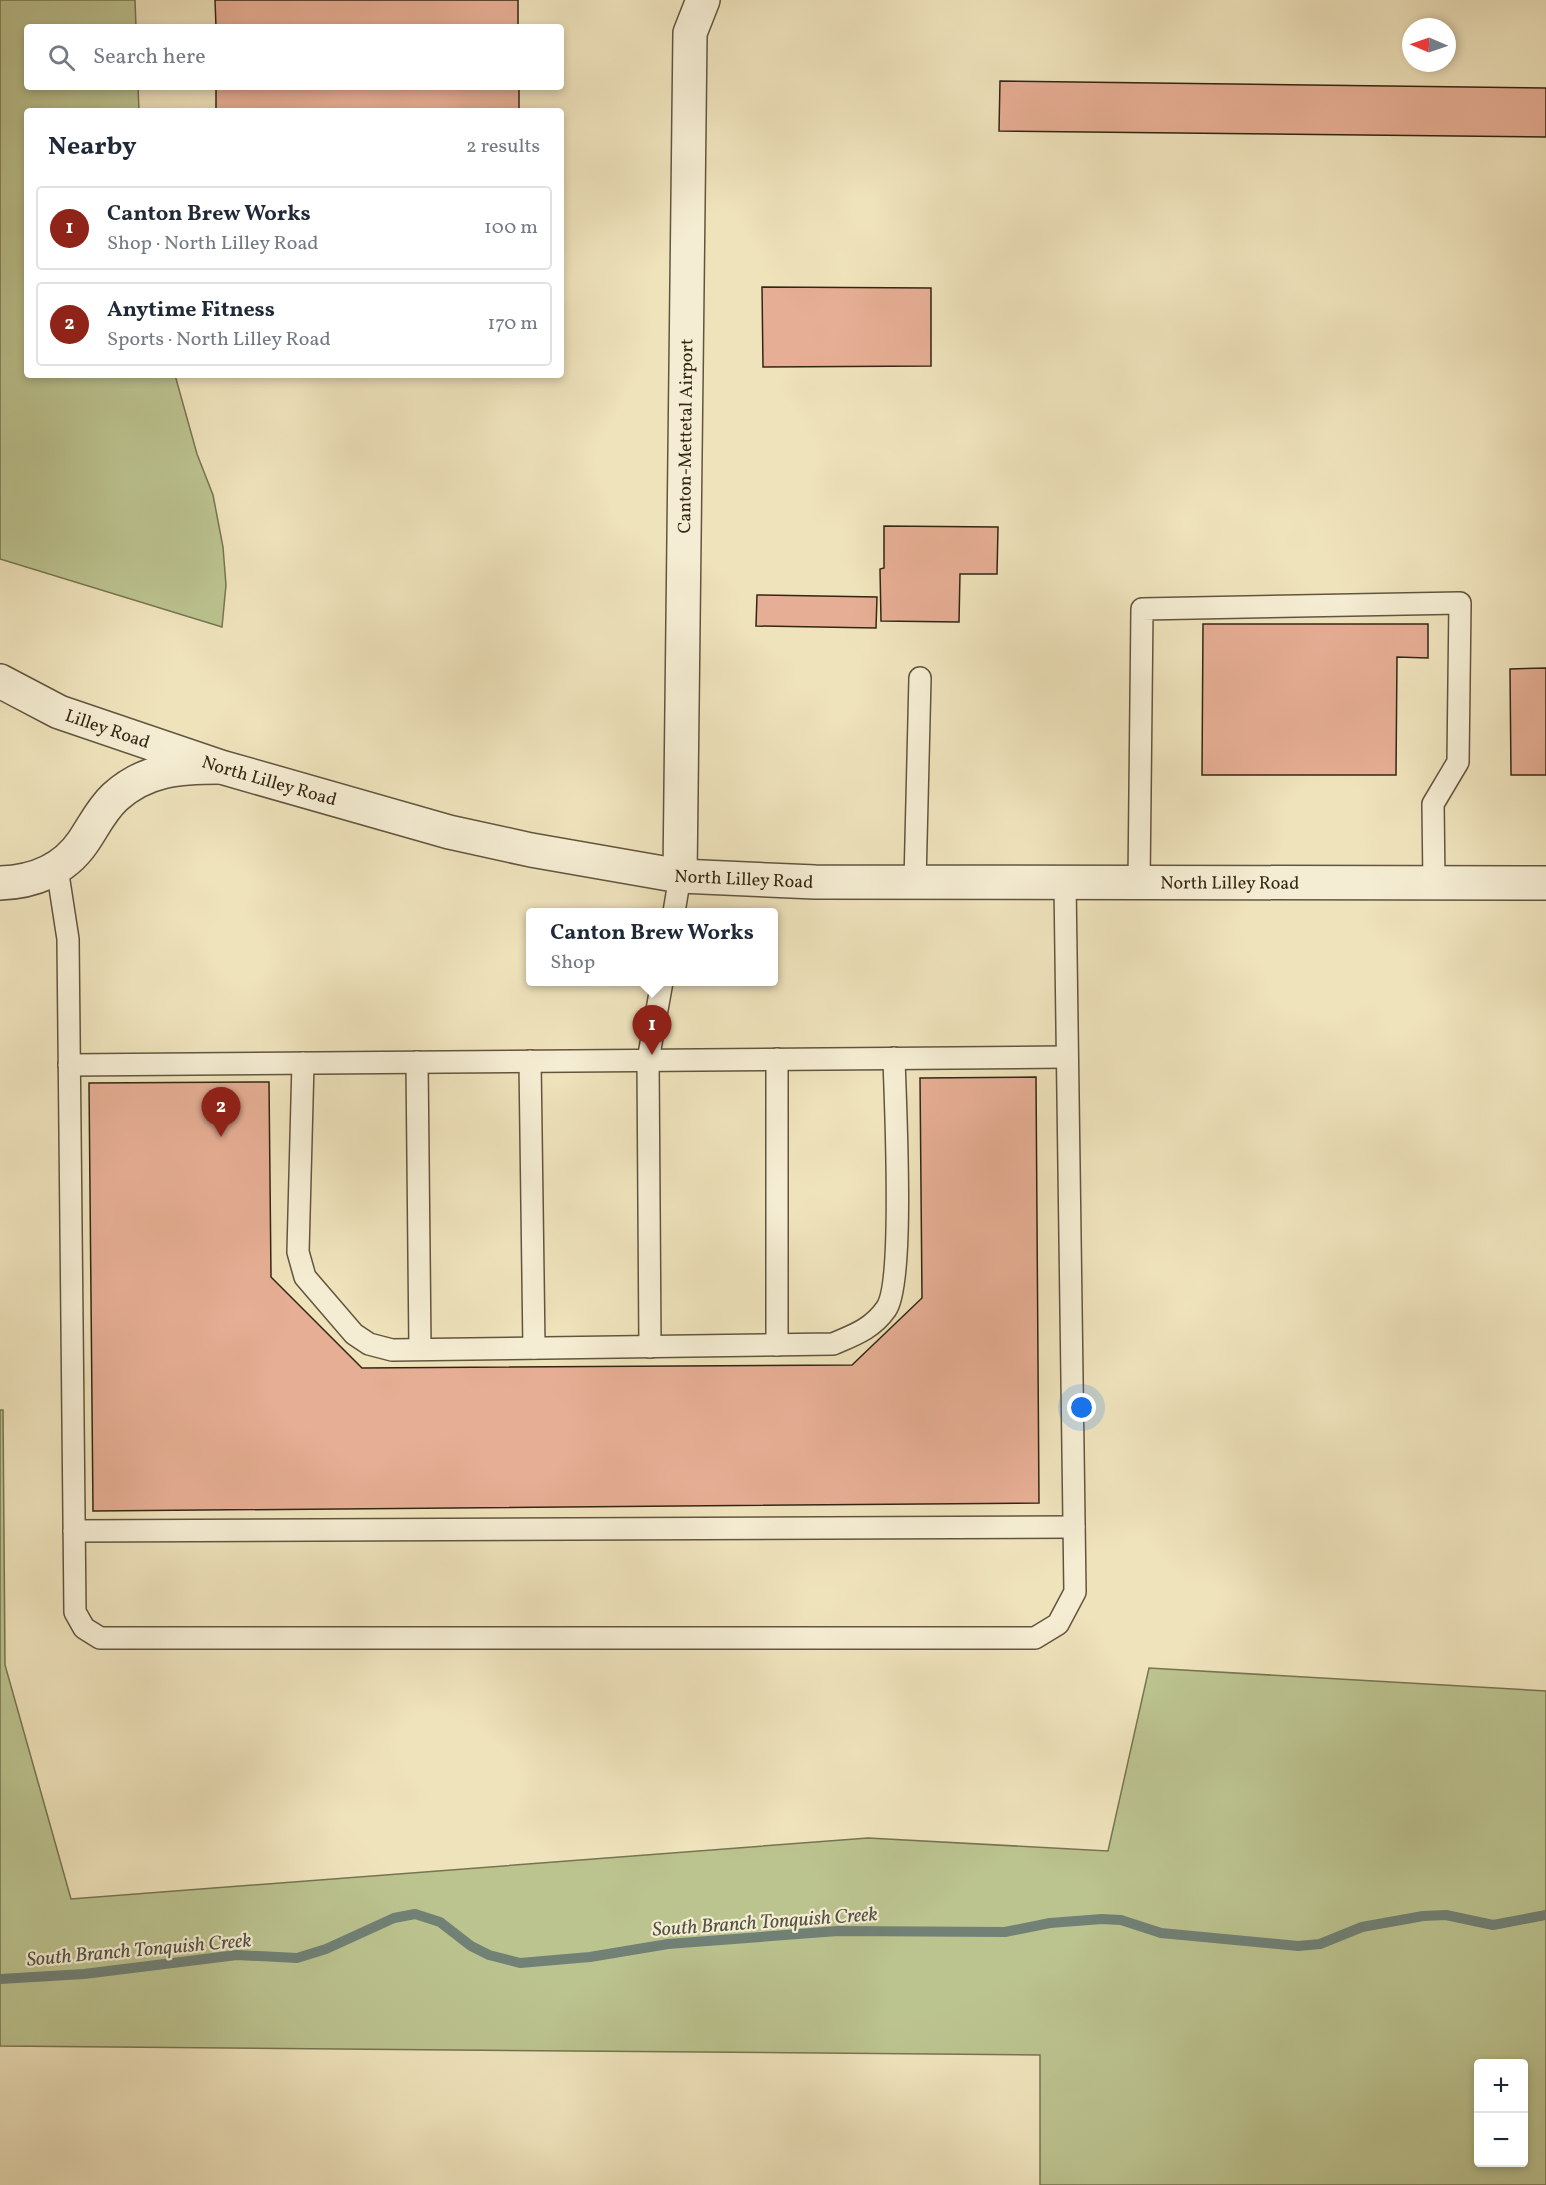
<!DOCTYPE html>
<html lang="en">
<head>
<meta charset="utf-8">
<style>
  body { margin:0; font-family:Vollkorn,serif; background:#f2f2f3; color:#1f2937 }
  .controls { position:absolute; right:18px; bottom:18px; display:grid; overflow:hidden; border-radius:6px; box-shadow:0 3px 9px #0003 }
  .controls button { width:54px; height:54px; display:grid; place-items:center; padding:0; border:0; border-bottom:2px solid #e0e1e3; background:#fff; color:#1f2937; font:30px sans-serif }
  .compass { position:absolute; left:1402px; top:18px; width:54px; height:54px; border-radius:50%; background:#fff; box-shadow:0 3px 9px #0003; rotate:272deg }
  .you { position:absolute; left:1082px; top:1408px; width:21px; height:21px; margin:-15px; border:4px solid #fff; border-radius:50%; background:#1a73e8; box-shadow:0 0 0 9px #1a73e833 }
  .badge { display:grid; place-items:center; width:39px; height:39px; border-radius:50%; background:#8f2418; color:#fff; font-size:20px; font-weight:700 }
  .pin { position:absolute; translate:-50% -50px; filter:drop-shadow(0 2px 3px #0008) }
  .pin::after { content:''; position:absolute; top:32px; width:21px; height:18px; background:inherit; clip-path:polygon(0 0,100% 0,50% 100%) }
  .popup { position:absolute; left:526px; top:908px; width:252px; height:78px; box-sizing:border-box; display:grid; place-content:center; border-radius:6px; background:#fff; filter:drop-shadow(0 2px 4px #0005); font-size:20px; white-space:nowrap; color:#747a83 }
  .popup b { font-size:22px; color:#1f2937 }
  .popup::after { content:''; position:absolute; left:50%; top:100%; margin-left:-12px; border:12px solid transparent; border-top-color:#fff }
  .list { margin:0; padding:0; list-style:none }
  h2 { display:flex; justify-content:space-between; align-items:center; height:78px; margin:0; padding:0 24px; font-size:26px }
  h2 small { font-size:20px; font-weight:400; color:#747a83 }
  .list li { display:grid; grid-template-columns:39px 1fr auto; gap:18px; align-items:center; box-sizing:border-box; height:84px; margin:0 12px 12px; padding:0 12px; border:2px solid #e0e1e3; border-radius:6px }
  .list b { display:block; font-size:22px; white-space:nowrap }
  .list p { margin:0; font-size:20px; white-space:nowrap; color:#747a83 }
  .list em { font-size:20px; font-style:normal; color:#747a83 }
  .icon { flex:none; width:33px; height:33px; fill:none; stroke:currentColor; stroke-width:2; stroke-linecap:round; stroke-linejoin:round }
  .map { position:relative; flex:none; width:1546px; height:2185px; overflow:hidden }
  .search { position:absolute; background:#fff; box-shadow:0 3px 9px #0003; left:24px; top:24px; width:540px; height:66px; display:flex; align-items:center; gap:15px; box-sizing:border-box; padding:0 21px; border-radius:6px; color:#747a83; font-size:22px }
  .panel { position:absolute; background:#fff; box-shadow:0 3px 9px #0003; left:24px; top:108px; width:540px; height:270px; border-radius:6px }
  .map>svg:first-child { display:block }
  .green { fill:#bbc38f; stroke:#777452; stroke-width:1.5; fill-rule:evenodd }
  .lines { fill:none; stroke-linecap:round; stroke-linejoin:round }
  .stream { stroke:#718176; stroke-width:10 }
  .building { fill:#e6ae94; stroke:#332614; stroke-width:1.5 }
  .service-casing { stroke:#62553e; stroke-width:24 }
  .minor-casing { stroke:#62553e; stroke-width:36 }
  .tertiary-casing { stroke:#62553e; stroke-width:36 }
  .service { stroke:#f5edd3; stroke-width:21 }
  .minor { stroke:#f5edd3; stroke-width:33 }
  .tertiary { stroke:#f5edd3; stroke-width:33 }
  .labels { text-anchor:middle; stroke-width:4.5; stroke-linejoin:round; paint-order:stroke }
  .street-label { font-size:18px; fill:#332614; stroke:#f5edd3 }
  .water-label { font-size:20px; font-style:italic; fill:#525345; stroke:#f5edd3 }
</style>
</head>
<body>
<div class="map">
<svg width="1546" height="2185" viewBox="0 0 1546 2185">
  <rect width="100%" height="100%" fill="#efe3bc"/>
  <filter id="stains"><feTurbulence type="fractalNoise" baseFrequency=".00333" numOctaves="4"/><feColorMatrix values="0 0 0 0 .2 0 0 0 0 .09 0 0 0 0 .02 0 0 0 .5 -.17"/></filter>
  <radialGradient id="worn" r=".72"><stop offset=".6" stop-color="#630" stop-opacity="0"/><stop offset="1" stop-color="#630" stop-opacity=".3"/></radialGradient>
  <g class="green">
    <polygon points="0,0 135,0 136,27 27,27 27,87 138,87 139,111 27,111 27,375 175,375 197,454 213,495 223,547 226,585 222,627 0,559"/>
    <path d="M0,1410H3L5,1665L71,1899L868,1838L1108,1851L1149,1668L1546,1691V2185H1040V2055L0,2046ZM1478,2064H1524V2162H1478Z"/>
  </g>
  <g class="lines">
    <polyline class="stream" points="0,1979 84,1974 237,1955 297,1958 326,1949 394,1918 415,1914 440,1922 471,1946 489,1955 520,1963 590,1957 668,1944 838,1931 1005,1932 1050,1923 1102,1919 1121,1920 1161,1933 1298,1946 1320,1944 1362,1927 1423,1916 1446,1915 1493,1925 1546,1915"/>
  </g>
  <g class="building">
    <polygon points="215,0 518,0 518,27 216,27"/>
    <polygon points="1000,81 1546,88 1546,137 999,131"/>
    <polygon points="216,87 519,87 519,110 216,111"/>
    <polygon points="762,287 931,288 931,366 763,367"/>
    <polygon points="884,526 998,527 997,574 960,574 959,622 881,621 880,569 884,568"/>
    <polygon points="757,595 877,597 876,628 756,626"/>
    <polygon points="1203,624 1428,624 1428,658 1397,657 1396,775 1202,775"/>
    <polygon points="1546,668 1546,775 1511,775 1510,669"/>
    <polygon points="1036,1077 1039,1503 93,1511 89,1083 269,1082 271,1277 362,1368 852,1365 922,1298 920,1078"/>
  </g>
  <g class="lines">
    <defs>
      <g id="service">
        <polyline points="57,868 68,939 75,1612 84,1628 100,1638 1035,1638 1058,1624 1075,1592 1065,883"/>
        <polyline points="915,882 920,678"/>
        <polyline points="1139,884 1142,609 1460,603 1458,762 1433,804 1434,883"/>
        <polyline points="674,912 680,876"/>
        <polyline points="530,1061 534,1348"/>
        <polyline points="417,1062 420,1349"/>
        <path d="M303,1063L298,1252L305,1277L354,1334L369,1344L392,1350L833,1344C854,1335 872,1329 886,1309C905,1283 895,1101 894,1058"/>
        <polyline points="69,1065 1067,1057"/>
        <polyline points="777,1345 777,1059"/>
        <polyline points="650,1347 648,1060 662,982"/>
        <polyline points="74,1531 1074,1527"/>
      </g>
      <g id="minor">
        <path id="s1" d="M680,876L690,33L703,0"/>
        <path d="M0,883C33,882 64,870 83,842C94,826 101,810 115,797C146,769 180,767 219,767"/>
      </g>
      <g id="tertiary">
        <path id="s2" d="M0,681L59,712L221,767L449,832L531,850L680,876L815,882L1546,883"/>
      </g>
    </defs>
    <use href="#service" class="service-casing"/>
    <use href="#minor" class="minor-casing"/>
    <use href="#tertiary" class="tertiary-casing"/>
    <use href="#service" class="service"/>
    <use href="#minor" class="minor"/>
    <use href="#tertiary" class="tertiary"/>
  </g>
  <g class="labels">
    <g class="street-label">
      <text dy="6" stroke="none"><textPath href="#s1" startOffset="440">Canton-Mettetal Airport</textPath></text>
      <text dy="6" stroke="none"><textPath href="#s2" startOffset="118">Lilley Road</textPath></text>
      <text dy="6" stroke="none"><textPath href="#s2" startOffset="288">North Lilley Road</textPath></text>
      <text dy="6" stroke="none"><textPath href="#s2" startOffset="774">North Lilley Road</textPath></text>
      <text dy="6" stroke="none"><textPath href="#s2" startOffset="1260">North Lilley Road</textPath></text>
    </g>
    <g class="water-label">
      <text transform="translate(765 1921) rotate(-4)" y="7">South Branch Tonquish Creek</text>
      <text transform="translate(139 1949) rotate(-5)" y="7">South Branch Tonquish Creek</text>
    </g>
  </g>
  <rect width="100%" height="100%" filter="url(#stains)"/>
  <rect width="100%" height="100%" fill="url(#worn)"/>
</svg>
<div class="controls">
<button>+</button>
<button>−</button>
</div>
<svg class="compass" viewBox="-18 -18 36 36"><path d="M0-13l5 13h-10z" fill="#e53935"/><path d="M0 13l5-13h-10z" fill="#747a83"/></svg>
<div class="you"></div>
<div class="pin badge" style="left:652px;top:1055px">1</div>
<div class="popup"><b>Canton Brew Works</b>Shop</div>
<div class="pin badge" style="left:221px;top:1137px">2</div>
<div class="search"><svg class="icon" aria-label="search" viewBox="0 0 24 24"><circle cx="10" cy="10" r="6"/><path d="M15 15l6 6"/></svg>Search here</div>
<section class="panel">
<h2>Nearby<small>2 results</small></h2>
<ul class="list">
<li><span class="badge">1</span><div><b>Canton Brew Works</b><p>Shop · North Lilley Road</p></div><em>100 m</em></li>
<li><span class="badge">2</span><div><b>Anytime Fitness</b><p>Sports · North Lilley Road</p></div><em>170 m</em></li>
</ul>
</section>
</div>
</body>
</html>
